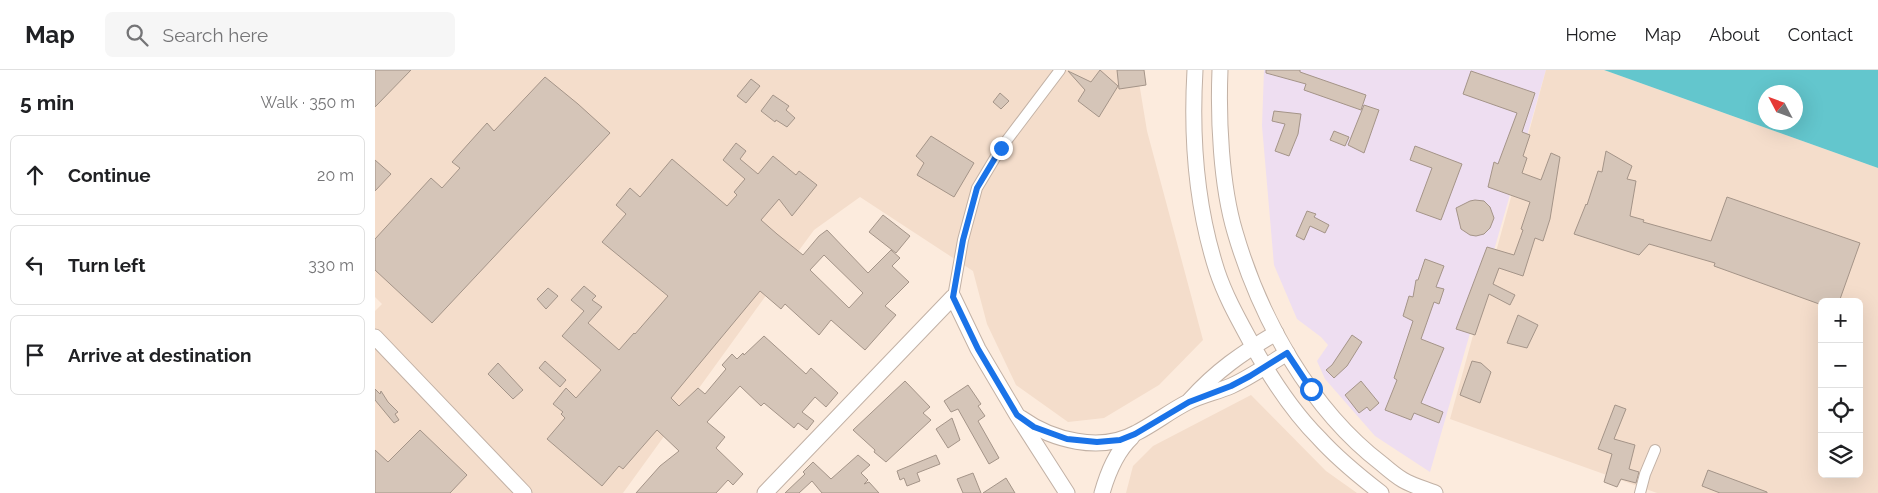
<!DOCTYPE html>
<html lang="en">
<head>
<meta charset="utf-8">
<style>
  body { margin:0; font-family:Raleway,sans-serif; background:#f6f6f6; color:#202124 }
  .controls { position:absolute; right:15px; bottom:15px; display:grid; overflow:hidden; border-radius:8px; box-shadow:0 5px 20px #0002 }
  .controls button { width:45px; height:45px; display:grid; place-items:center; padding:0; border:0; border-bottom:1px solid #e0e0e0; background:#fff; color:#202124; font:25px sans-serif }
  .compass { position:absolute; left:1383px; top:15px; width:45px; height:45px; border-radius:50%; background:#fff; box-shadow:0 5px 20px #0002; rotate:311deg }
  .stop { position:absolute; width:15px; height:15px; margin:-11px; border:4px solid #1a73e8; border-radius:50%; background:#fff }
  .stop.end { background:#1a73e8; border-color:#fff; box-shadow:0 1px 5px #0008 }
  .list { margin:0; padding:0; list-style:none }
  h2 { display:flex; justify-content:space-between; align-items:center; height:65px; margin:0; padding:0 20px; font-size:21px }
  h2 small { font-size:16px; font-weight:400; color:#757577 }
  .list li { display:grid; grid-template-columns:32px 1fr auto; gap:15px; align-items:center; box-sizing:border-box; height:80px; margin:0 10px 10px; padding:0 10px; border:1px solid #e0e0e0; border-radius:8px }
  .list b { display:block; font-size:19px; white-space:nowrap }
  .list em { font-size:16px; font-style:normal; color:#757577 }
  .icon { flex:none; width:28px; height:28px; fill:none; stroke:currentColor; stroke-width:2; stroke-linecap:round; stroke-linejoin:round }
  .map { position:relative; flex:none; width:1503px; height:423px; overflow:hidden }
  header { display:flex; align-items:center; gap:30px; box-sizing:border-box; height:70px; padding:0 25px; background:#fff; border-bottom:1px solid #e0e0e0 }
  header strong { font-size:24px }
  nav { display:flex; gap:28px; margin-inline-start:auto; font-size:18px }
  .search { width:350px; height:45px; background:#f6f6f6; display:flex; align-items:center; gap:12px; box-sizing:border-box; padding:0 18px; border-radius:8px; color:#757577; font-size:19px }
  main { display:flex }
  aside { flex:1; background:#fff }
  .map>svg:first-child { display:block }
  .commercial { fill:#eedef1 }
  .built { fill:#f4ddcb; fill-rule:evenodd }
  .water { fill:#63c6cd; fill-rule:evenodd }
  .building { fill:#d5c5b8; stroke:#a49488; fill-rule:evenodd }
  .lines { fill:none; stroke-linecap:round; stroke-linejoin:round }
  .minor-casing { stroke:#c2b1a5; stroke-width:12 }
  .secondary-casing { stroke:#c2b1a5; stroke-width:17 }
  .minor { stroke:#fff; stroke-width:10 }
  .secondary { stroke:#fff; stroke-width:15 }
  .route { stroke:#1a73e8; stroke-width:6 }
</style>
</head>
<body>
<header>
<strong>Map</strong>
<div class="search"><svg class="icon" aria-label="search" viewBox="0 0 24 24"><circle cx="10" cy="10" r="6"/><path d="M15 15l6 6"/></svg>Search here</div>
<nav><a>Home</a><a>Map</a><a>About</a><a>Contact</a></nav>
</header>
<main>
<aside>
<h2>5 min<small>Walk · 350 m</small></h2>
<ul class="list">
<li><svg class="icon" aria-label="ahead" viewBox="0 0 24 24"><path d="M12 20V5M6 11l6-6 6 6"/></svg><div><b>Continue</b></div><em>20 m</em></li>
<li><svg class="icon" aria-label="left" viewBox="0 0 24 24"><path d="M17 20v-9H6M10 6l-5 5 5 5"/></svg><div><b>Turn left</b></div><em>330 m</em></li>
<li><svg class="icon" aria-label="arrive" viewBox="0 0 24 24"><path d="M6 21V4h12l-3 4 3 4H6"/></svg><div><b>Arrive at destination</b></div></li>
</ul>
</aside>
<div class="map">
<svg width="1503" height="423" viewBox="0 0 1503 423">
  <rect width="100%" height="100%" fill="#fcebdd"/>
  <polygon class="commercial" points="889,0 1171,0 1055,402 1000,366 950,309 942,291 953,275 946,267 922,249 899,195 887,56"/>
  <g class="built">
    <polygon points="0,0 762,0 772,61 828,270 784,315 729,348 693,352 641,315 612,254 598,201 485,127 439,160 400,213 248,423 0,423 0,241 7,234 0,227"/>
    <path d="M1171,0H1229L1503,98V423H1282L1075,349ZM1447,232H1484V404H1447Z"/>
    <polygon points="876,325 951,401 982,423 751,423 758,396 778,376"/>
  </g>
  <path class="water" d="M1229,0H1503V98ZM1390,22H1420V52H1390Z"/>
  <g class="building">
    <polygon points="0,0 36,0 0,37"/>
    <polygon points="725,0 743,16 724,47 703,31 710,20 693,1 716,12"/>
    <polygon points="742,0 769,0 771,15 744,19"/>
    <polygon points="891,0 925,0 925,2 991,25 986,40 929,20 931,14 891,3"/>
    <polygon points="1096,1 1160,23 1147,62 1155,65 1148,86 1152,88 1147,103 1166,110 1176,83 1185,87 1175,149 1168,171 1160,168 1148,206 1124,198 1118,214 1140,225 1135,235 1114,224 1100,265 1081,259 1112,177 1139,185 1148,160 1146,159 1155,132 1113,117 1119,92 1123,94 1142,43 1088,24"/>
    <polygon points="170,7 203,34 235,63 57,253 0,200 0,169 56,108 67,118 85,98 77,92 112,53 119,61"/>
    <polygon points="376,9 385,16 371,33 362,26"/>
    <polygon points="625,23 634,31 626,39 618,32"/>
    <polygon points="398,25 414,36 411,40 420,48 412,57 401,50 400,52 386,41"/>
    <polygon points="989,35 1004,40 989,83 973,75"/>
    <polygon points="899,41 926,44 923,64 914,86 900,81 910,54 897,51"/>
    <polygon points="959,61 974,67 970,76 955,70"/>
    <polygon points="556,66 599,93 579,127 542,105 549,93 541,86"/>
    <path d="M361,73L371,81L365,89L383,104L398,86L421,105L424,101L442,115L417,146L404,129L386,150L402,164L428,185L444,166L452,160L493,203L516,180L525,188L517,196L534,212L510,236L521,245L490,280L456,250L444,265L410,234L406,239L385,221L296,328L304,336L323,318L330,324L351,299L347,295L357,284L362,289L368,283L369,285L389,266L431,304L436,298L463,323L451,337L440,327L427,342L439,351L432,360L423,353L419,358L389,333L386,336L365,316L332,352L350,367L341,378L368,404L358,415L353,410L341,423H261L285,396L304,381L282,360L248,399L244,396L227,416L172,369L190,348L186,344L188,342L178,334L191,318L201,328L226,300L187,266L209,241L196,230L209,216L221,226L217,230L227,237L213,253L244,280L259,263L260,264L293,226L227,172L251,144L241,135L255,118L265,127L297,89L352,136L362,125L359,122L370,109L348,90ZM449,185L488,223L474,238L435,200Z"/>
    <polygon points="1040,76 1087,94 1066,150 1041,141 1057,98 1035,90"/>
    <polygon points="1231,81 1257,96 1252,109 1261,111 1255,146 1269,150 1268,152 1336,171 1352,127 1485,173 1464,232 1447,232 1447,235 1339,196 1340,193 1274,174 1264,185 1199,164 1211,134 1212,135 1223,101 1227,102"/>
    <polygon points="0,90 16,104 0,121"/>
    <polygon points="1100,130 1109,131 1115,137 1119,148 1115,158 1109,164 1101,166 1095,165 1086,159 1081,138 1095,131"/>
    <polygon points="932,141 941,144 939,147 954,155 950,163 935,156 929,170 921,166"/>
    <polygon points="508,145 535,166 521,183 494,162"/>
    <polygon points="1050,189 1069,196 1061,217 1069,219 1064,234 1059,232 1046,269 1069,278 1046,333 1068,342 1064,353 1039,343 1036,350 1010,340 1022,310 1019,308 1038,251 1028,246 1034,226 1038,227 1041,210 1043,210"/>
    <polygon points="173,218 183,226 171,239 162,229"/>
    <polygon points="1143,245 1163,255 1152,278 1132,273"/>
    <polygon points="977,265 987,272 972,296 959,308 951,300 957,295"/>
    <polygon points="170,291 191,310 185,317 164,298"/>
    <polygon points="1097,291 1106,293 1116,302 1105,333 1085,325"/>
    <polygon points="123,293 148,320 138,329 113,304"/>
    <polygon points="530,311 555,337 548,343 556,350 511,392 499,382 500,380 478,360"/>
    <polygon points="986,311 1004,333 995,341 992,337 984,343 970,325"/>
    <polygon points="593,315 606,334 603,336 610,346 603,351 624,388 614,394 583,339 576,342 569,331"/>
    <polygon points="0,319 5,324 6,321 13,332 23,342 20,344 24,350 19,353 0,330"/>
    <polygon points="1240,335 1251,339 1239,369 1260,375 1254,399 1264,402 1261,413 1246,409 1242,417 1229,412 1237,384 1223,379"/>
    <polygon points="577,348 585,370 573,378 561,359"/>
    <polygon points="45,360 92,405 75,423 0,423 0,380 13,392"/>
    <polygon points="483,385 495,395 486,403 493,410 489,414 494,412 504,423 447,423 437,411 424,423 410,423 430,404 428,402 438,392 456,409"/>
    <polygon points="561,385 565,394 542,403 545,411 532,416 529,408 525,410 522,401"/>
    <polygon points="1333,400 1392,422 1392,423 1345,423 1327,416"/>
    <polygon points="598,403 606,423 588,423 582,409"/>
    <polygon points="631,408 640,423 608,423"/>
  </g>
  <g class="lines">
    <defs>
      <g id="minor">
        <polyline points="578,227 588,170 602,118 626,78 685,0"/>
        <polyline points="1265,423 1270,404 1280,380"/>
      </g>
      <g id="secondary">
        <path d="M820,0C816,68 821,136 842,201C851,228 865,252 878,276C897,310 917,341 944,368C963,389 984,406 1006,423"/>
        <path d="M845,0C843,48 846,115 860,162C885,248 935,339 1007,394C1014,400 1021,406 1028,410C1038,416 1050,419 1060,423"/>
        <polyline points="0,267 149,423"/>
        <path d="M815,330C841,301 867,283 901,263"/>
        <path d="M646,348C677,370 725,383 761,363C779,354 795,341 813,332C827,325 842,322 856,316C876,307 894,294 912,283"/>
        <polyline points="390,423 578,227 603,279 642,345 692,423"/>
        <path d="M727,423C733,402 741,382 757,367"/>
      </g>
    </defs>
    <use href="#minor" class="minor-casing"/>
    <use href="#secondary" class="secondary-casing"/>
    <use href="#minor" class="minor"/>
    <use href="#secondary" class="secondary"/>
  </g>
  <g class="lines">
    <polyline class="route" points="626,78 602,118 588,170 578,227 603,279 642,345 659,357 692,369 722,372 745,370 760,364 814,332 856,316 875,306 912,283 936,319"/>
  </g>
</svg>
<div class="controls">
<button>+</button>
<button>−</button>
<button><svg class="icon" aria-label="locate" viewBox="0 0 24 24"><circle cx="12" cy="12" r="6"/><path d="M12 2v4M12 18v4M2 12h4M18 12h4"/></svg></button>
<button><svg class="icon" aria-label="layers" viewBox="0 0 24 24"><path d="M12 4l9 5-9 5-9-5zM3 14l9 5 9-5"/></svg></button>
</div>
<svg class="compass" viewBox="-18 -18 36 36"><path d="M0-13l5 13h-10z" fill="#e53935"/><path d="M0 13l5-13h-10z" fill="#757577"/></svg>
<div class="stop" style="left:936px;top:319px"></div>
<div class="stop end" style="left:626px;top:78px"></div>
</div>
</main>
</body>
</html>
